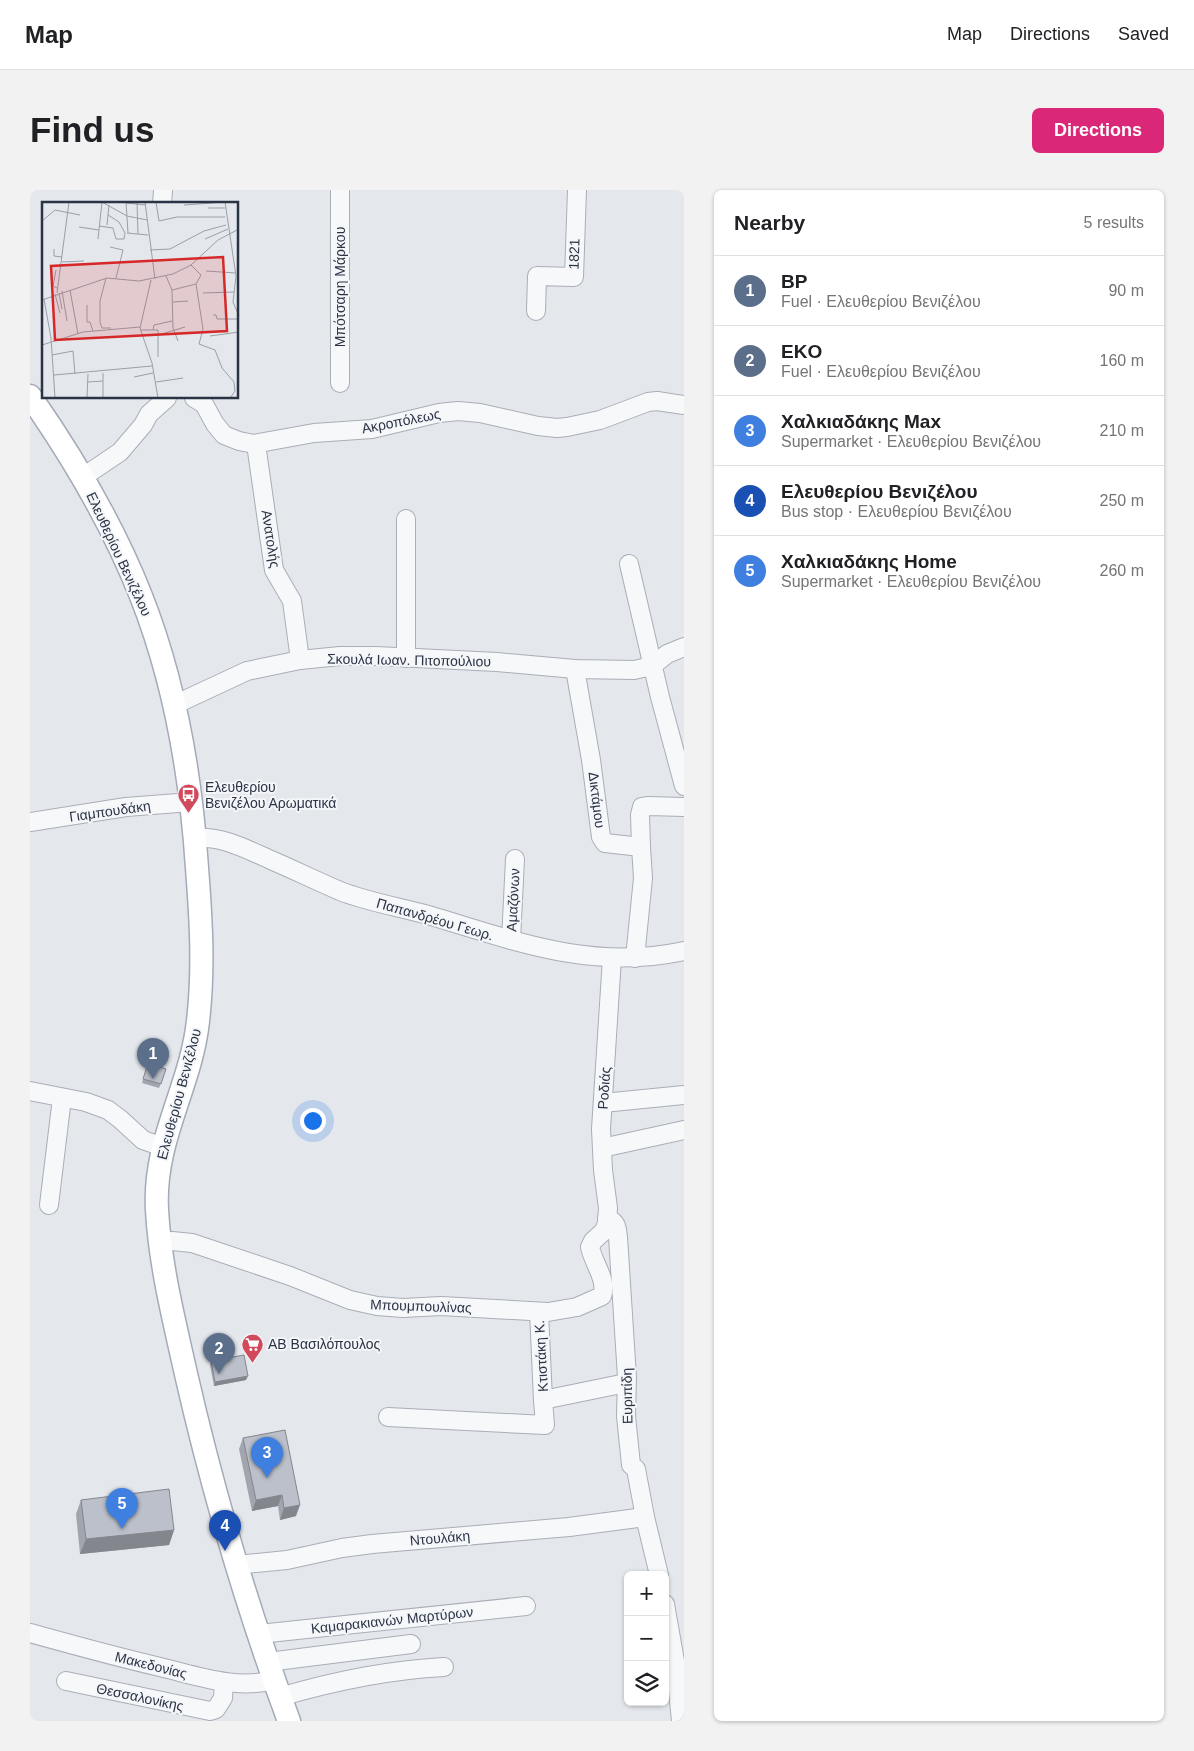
<!DOCTYPE html>
<html lang="en">
<head>
<meta charset="utf-8">
<style>
  body { margin:0; font-family:Arial,sans-serif; background:#f2f2f2; color:#202124 }
  .controls { position:absolute; right:15px; bottom:15px; display:grid; overflow:hidden; border-radius:8px; box-shadow:0 1px 4px #0004 }
  .controls button { width:45px; height:45px; display:grid; place-items:center; padding:0; border:0; border-bottom:1px solid #e0e0e0; background:#fff; color:#202124; font:25px sans-serif }
  .you { position:absolute; left:282px; top:930px; width:18px; height:18px; margin:-12px; border:4px solid #fff; border-radius:50%; background:#1a73e8; box-shadow:0 0 0 8px #1a73e833 }
  .badge { display:grid; place-items:center; width:32px; height:32px; border-radius:50%; background:#db2777; color:#fff; font-size:16px; font-weight:700 }
  .pin { position:absolute; translate:-50% -41px; filter:drop-shadow(0 1px 2px #0008) }
  .pin::after { content:''; position:absolute; top:26px; width:18px; height:15px; background:inherit; clip-path:polygon(0 0,100% 0,50% 100%) }
  .list { margin:0; padding:0; list-style:none }
  h2 { display:flex; justify-content:space-between; align-items:center; height:65px; margin:0; padding:0 20px; font-size:21px }
  h2 small { font-size:16px; font-weight:400; color:#757577 }
  .list li { display:grid; grid-template-columns:32px 1fr auto; gap:15px; align-items:center; box-sizing:border-box; height:70px; padding:0 20px; border-top:1px solid #e0e0e0 }
  .list b { display:block; font-size:19px; white-space:nowrap }
  .list p { margin:0; font-size:16px; white-space:nowrap; color:#757577 }
  .list em { font-size:16px; font-style:normal; color:#757577 }
  .icon { flex:none; width:28px; height:28px; fill:none; stroke:currentColor; stroke-width:2; stroke-linecap:round; stroke-linejoin:round }
  .map { position:relative; flex:none; width:654px; height:1531px; overflow:hidden; border-radius:8px }
  header { display:flex; align-items:center; gap:30px; box-sizing:border-box; height:70px; padding:0 25px; background:#fff; border-bottom:1px solid #e0e0e0 }
  header strong { font-size:24px }
  nav { display:flex; gap:28px; margin-inline-start:auto; font-size:18px }
  .intro { display:flex; align-items:center; justify-content:space-between; box-sizing:border-box; height:120px; padding:0 30px }
  h1 { margin:0; font-size:35px }
  .button { padding:12px 22px; border-radius:8px; background:#db2777; color:#fff; font-size:18px; font-weight:700 }
  main { display:flex; gap:30px; padding:0 30px }
  aside { flex:1; background:#fff; border-radius:8px; box-shadow:0 1px 4px #0004 }
  .map>svg:first-child { display:block }
  .lines { fill:none; stroke-linecap:round; stroke-linejoin:round }
  .minor-casing { stroke:#a9aeb7; stroke-width:20 }
  .major-casing { stroke:#a3abb8; stroke-width:25 }
  .minor { stroke:#f7f8fa; stroke-width:18 }
  .major { stroke:#fff; stroke-width:22 }
  .wall { fill:#a1a5ae }
  .shaded-wall { fill:#83868d }
  .building { fill:#bbc0ca; stroke:#83868d }
  .labels { text-anchor:middle; stroke-width:4; stroke-linejoin:round; paint-order:stroke }
  .street-label { font-size:14px; fill:#2b3445; stroke:#f4f6f9 }
  .poi-label { font-size:14px; fill:#2b3445; stroke:#f4f6f9; text-anchor:start }
  .inset-road { fill:none; stroke:#9a9fa9; stroke-width:1 }
  .view { fill:#d62828; fill-opacity:0.15; stroke:#d62828; stroke-width:2.5 }
  .inset-edge { fill:none; stroke:#2b3445; stroke-width:2.5 }
</style>
</head>
<body>
<header>
<strong>Map</strong>
<nav><a>Map</a><a>Directions</a><a>Saved</a></nav>
</header>
<div class="intro"><h1>Find us</h1><a class="button">Directions</a></div>
<main>
<div class="map">
<svg width="654" height="1531" viewBox="0 0 654 1531">
  <rect width="100%" height="100%" fill="#e4e7ec"/>
  <g class="lines">
    <defs>
      <g id="minor">
        <polyline points="310,0 310,193"/>
        <polyline points="132,14 133,0"/>
        <polyline points="506,121 507,86 544,87 547,0"/>
        <polyline points="164,208 174,214 185,234 194,245 209,251 224,254 284,243 342,239 409,223 428,221 450,223 508,236 527,238 537,237 570,230 618,212 627,211 654,215"/>
        <polyline points="226,254 244,380 262,411 270,470"/>
        <polyline points="53,287 90,262 113,235 119,224 137,208"/>
        <polyline points="599,374 630,507 654,596"/>
        <polyline points="376,468 376,329"/>
        <polyline points="545,479 561,570 571,647 575,653 611,657 613,688 605,768"/>
        <polyline points="144,515 217,481 270,470 310,466 346,466 467,472 545,479 604,480 622,476 637,464 654,457"/>
        <polyline points="0,632 96,617 161,612"/>
        <path d="M165,648C193,646 216,659 241,670C264,680 287,691 310,701C338,712 369,717 398,725C486,751 560,781 654,761"/>
        <polyline points="611,657 610,625 612,617 619,616 654,617"/>
        <polyline points="481,750 485,669"/>
        <polyline points="0,901 56,912 78,920 90,929 113,950 133,957"/>
        <polyline points="573,913 654,905"/>
        <polyline points="572,958 654,940"/>
        <polyline points="19,1015 32,908"/>
        <path d="M577,1028C587,1032 587,1038 588,1047L597,1187L596,1226L601,1275L606,1279L615,1327L629,1385"/>
        <path d="M131,1052L142,1051L162,1053L177,1058L260,1086L320,1110L347,1116L373,1118L411,1116L518,1122L547,1117L572,1106C578,1090 563,1073 560,1057L563,1051L574,1041L577,1033L578,1018L573,980L571,939L582,768"/>
        <polyline points="509,1122 513,1210"/>
        <polyline points="358,1227 515,1235 513,1210 596,1193"/>
        <polyline points="206,1375 257,1370 312,1358 342,1354 539,1337 615,1327"/>
        <polyline points="635,1414 645,1471 651,1531"/>
        <path d="M0,1443C43,1455 87,1467 130,1477C168,1486 206,1500 244,1490"/>
        <polyline points="229,1444 496,1416"/>
        <polyline points="238,1472 381,1454"/>
        <polyline points="36,1491 180,1521 186,1519 193,1508 194,1492"/>
        <path d="M250,1507C304,1491 358,1480 414,1477"/>
      </g>
      <path id="major" d="M0,206C44,269 83,335 111,406C145,492 161,586 167,678C171,729 174,779 168,831C161,897 123,950 127,1020C130,1075 144,1130 156,1184C183,1302 217,1418 259,1531"/>
    </defs>
    <use href="#minor" class="minor-casing"/>
    <use href="#major" class="major-casing"/>
    <use href="#minor" class="minor"/>
    <use href="#major" class="major"/>
  </g>
  <g class="wall">
    <polygon points="118,873 136,879 129,898 112,893"/>
    <polygon points="181,1171 216,1190 184,1196 180,1175"/>
    <polygon points="213,1248 266,1326 250,1330 248,1316 222,1321 209,1259"/>
    <polygon points="51,1310 144,1340 139,1355 50,1364 46,1324"/>
  </g>
  <g class="shaded-wall">
    <polygon points="218,1186 216,1190 184,1196 185,1192"/>
    <polygon points="252,1305 248,1316 222,1321 226,1310"/>
    <polygon points="270,1315 266,1326 250,1330 254,1318"/>
    <polygon points="144,1340 139,1355 50,1364 56,1349"/>
  </g>
  <g class="building">
    <polygon points="118,873 136,879 131,894 113,889"/>
    <polygon points="214,1165 218,1186 185,1192 181,1171"/>
    <polygon points="255,1240 270,1315 254,1318 252,1305 226,1310 213,1248"/>
    <polygon points="139,1299 144,1340 56,1349 51,1310"/>
  </g>
  <defs>
    <symbol id="bus-pin" viewBox="-11 -11 22 30"><path d="M0 17L-7.5 6A9.5 9.5 0 1 1 7.5 6Z" fill="#d1495b" stroke="#f4f6f9"/><path d="M-5-6H5V4H4V6H2V4H-2V6H-4V4H-5ZM-3.5-4V0h7V-4ZM-3.5 1.2v1.5H-2V1.2ZM2 1.2v1.5H3.5V1.2Z" fill="#fff"/></symbol>
    <symbol id="supermarket-pin" viewBox="-11 -11 22 30"><path d="M0 17L-7.5 6A9.5 9.5 0 1 1 7.5 6Z" fill="#d1495b" stroke="#f4f6f9"/><path d="M-6-5.5h2.5l.6 2H6L4.5 2H-2.5L-4.4-4H-6ZM-1.5 3.2a1.3 1.3 0 1 0 .1 0ZM3 3.2a1.3 1.3 0 1 0 .1 0Z" fill="#fff"/></symbol>
  </defs>
  <g fill-rule="evenodd">
    <use href="#bus-pin" x="146" y="592" width="25" height="34"/>
    <use href="#supermarket-pin" x="210" y="1142" width="25" height="34"/>
  </g>
  <g class="labels">
    <g class="street-label">
      <text transform="translate(544 64) rotate(-88)" y="5">1821</text>
      <text transform="translate(310 97) rotate(-90)" y="5">Μπότσαρη Μάρκου</text>
      <text transform="translate(371 231) rotate(-11)" y="5">Ακροπόλεως</text>
      <text transform="translate(241 349) rotate(81)" y="5">Ανατολής</text>
      <text transform="translate(89 364) rotate(65)" y="5">Ελευθερίου Βενιζέλου</text>
      <text transform="translate(379 470) rotate(1)" y="5">Σκουλά Ιωαν. Πιτοπούλιου</text>
      <text transform="translate(567 610) rotate(83)" y="5">Δικτάμου</text>
      <text transform="translate(80 621) rotate(-8)" y="5">Γιαμπουδάκη</text>
      <text transform="translate(483 710) rotate(-87)" y="5">Αμαζόνων</text>
      <text transform="translate(405 729) rotate(16)" y="5">Παπανδρέου Γεωρ.</text>
      <text transform="translate(574 898) rotate(-86)" y="5">Ροδιάς</text>
      <text transform="translate(149 904) rotate(-75)" y="5">Ελευθερίου Βενιζέλου</text>
      <text transform="translate(391 1116) rotate(2)" y="5">Μπουμπουλίνας</text>
      <text transform="translate(511 1166) rotate(-93)" y="5">Κτιστάκη Κ.</text>
      <text transform="translate(597 1206) rotate(-91)" y="5">Ευριπίδη</text>
      <text transform="translate(410 1348) rotate(-5)" y="5">Ντουλάκη</text>
      <text transform="translate(362 1430) rotate(-6)" y="5">Καμαρακιανών Μαρτύρων</text>
      <text transform="translate(121 1475) rotate(14)" y="5">Μακεδονίας</text>
      <text transform="translate(110 1507) rotate(12)" y="5">Θεσσαλονίκης</text>
    </g>
    <g class="poi-label">
      <text x="175" y="602">Ελευθερίου<tspan x="175" dy="16">Βενιζέλου Αρωματικά</tspan></text>
      <text x="238" y="1159">ΑΒ Βασιλόπουλος</text>
    </g>
  </g>
  <g transform="translate(12 12)">
    <rect width="196" height="196" fill="#e4e7ec"/>
    <path class="inset-road" d="M60,0L85,14L105,18M84,0L86,31M95,0L96,32M103,0L113,77M114,0L117,19L135,15H183M84,1L104,3M142,3L183,0L194,74L191,100L197,114M166,6H183M66,13L77,20L83,31M0,19L13,8L38,13M65,23L67,3M57,24L71,26L74,37H82L83,31M37,25L57,28M85,31L106,33M56,37L60,0M163,37L186,27M68,45L81,48L74,76M12,47V54L20,55M108,48L128,47L162,29L184,23M20,60L42,59M149,63L159,73L154,82L161,127L157,142L173,148L180,166L192,180L193,189L188,196M14,68L11,84L15,86M164,69L194,71M124,74L130,88L131,126L136,139M64,76L58,99V120L60,126H69M109,78L98,126L110,161L116,196M28,88L36,132M130,88L154,82M20,89L25,119M15,91L27,0M17,91L20,107M161,91L192,90M13,92L18,111M2,97L9,136L13,196M0,98L65,76L97,79L131,72L149,63L176,38L197,27M131,100L146,99M45,103V120H48L51,129M171,113H174L175,117H197M98,128H111L112,123L130,119M111,128H116V155M116,133L143,125M168,134L197,130M0,143L41,130L98,125M10,153L31,149L33,172M12,173L110,164M92,175L111,171M46,180L61,179M114,180L141,176M45,196L46,172M61,196V171"/>
    <path class="view" d="M181,55L185,129L13,138L9,64Z"/>
    <rect width="196" height="196" class="inset-edge"/>
  </g>
</svg>
<div class="controls">
<button>+</button>
<button>−</button>
<button><svg class="icon" aria-label="layers" viewBox="0 0 24 24"><path d="M12 4l9 5-9 5-9-5zM3 14l9 5 9-5"/></svg></button>
</div>
<div class="you"></div>
<div class="pin badge" style="left:123px;top:889px;background:#5c6f8a">1</div>
<div class="pin badge" style="left:189px;top:1184px;background:#5c6f8a">2</div>
<div class="pin badge" style="left:237px;top:1288px;background:#3f7fe0">3</div>
<div class="pin badge" style="left:195px;top:1361px;background:#1a4fb4">4</div>
<div class="pin badge" style="left:92px;top:1339px;background:#3f7fe0">5</div>
</div>
<aside>
<h2>Nearby<small>5 results</small></h2>
<ul class="list">
<li><span class="badge" style="background:#5c6f8a">1</span><div><b>BP</b><p>Fuel · Ελευθερίου Βενιζέλου</p></div><em>90 m</em></li>
<li><span class="badge" style="background:#5c6f8a">2</span><div><b>EKO</b><p>Fuel · Ελευθερίου Βενιζέλου</p></div><em>160 m</em></li>
<li><span class="badge" style="background:#3f7fe0">3</span><div><b>Χαλκιαδάκης Max</b><p>Supermarket · Ελευθερίου Βενιζέλου</p></div><em>210 m</em></li>
<li><span class="badge" style="background:#1a4fb4">4</span><div><b>Ελευθερίου Βενιζέλου</b><p>Bus stop · Ελευθερίου Βενιζέλου</p></div><em>250 m</em></li>
<li><span class="badge" style="background:#3f7fe0">5</span><div><b>Χαλκιαδάκης Home</b><p>Supermarket · Ελευθερίου Βενιζέλου</p></div><em>260 m</em></li>
</ul>
</aside>
</main>
</body>
</html>
